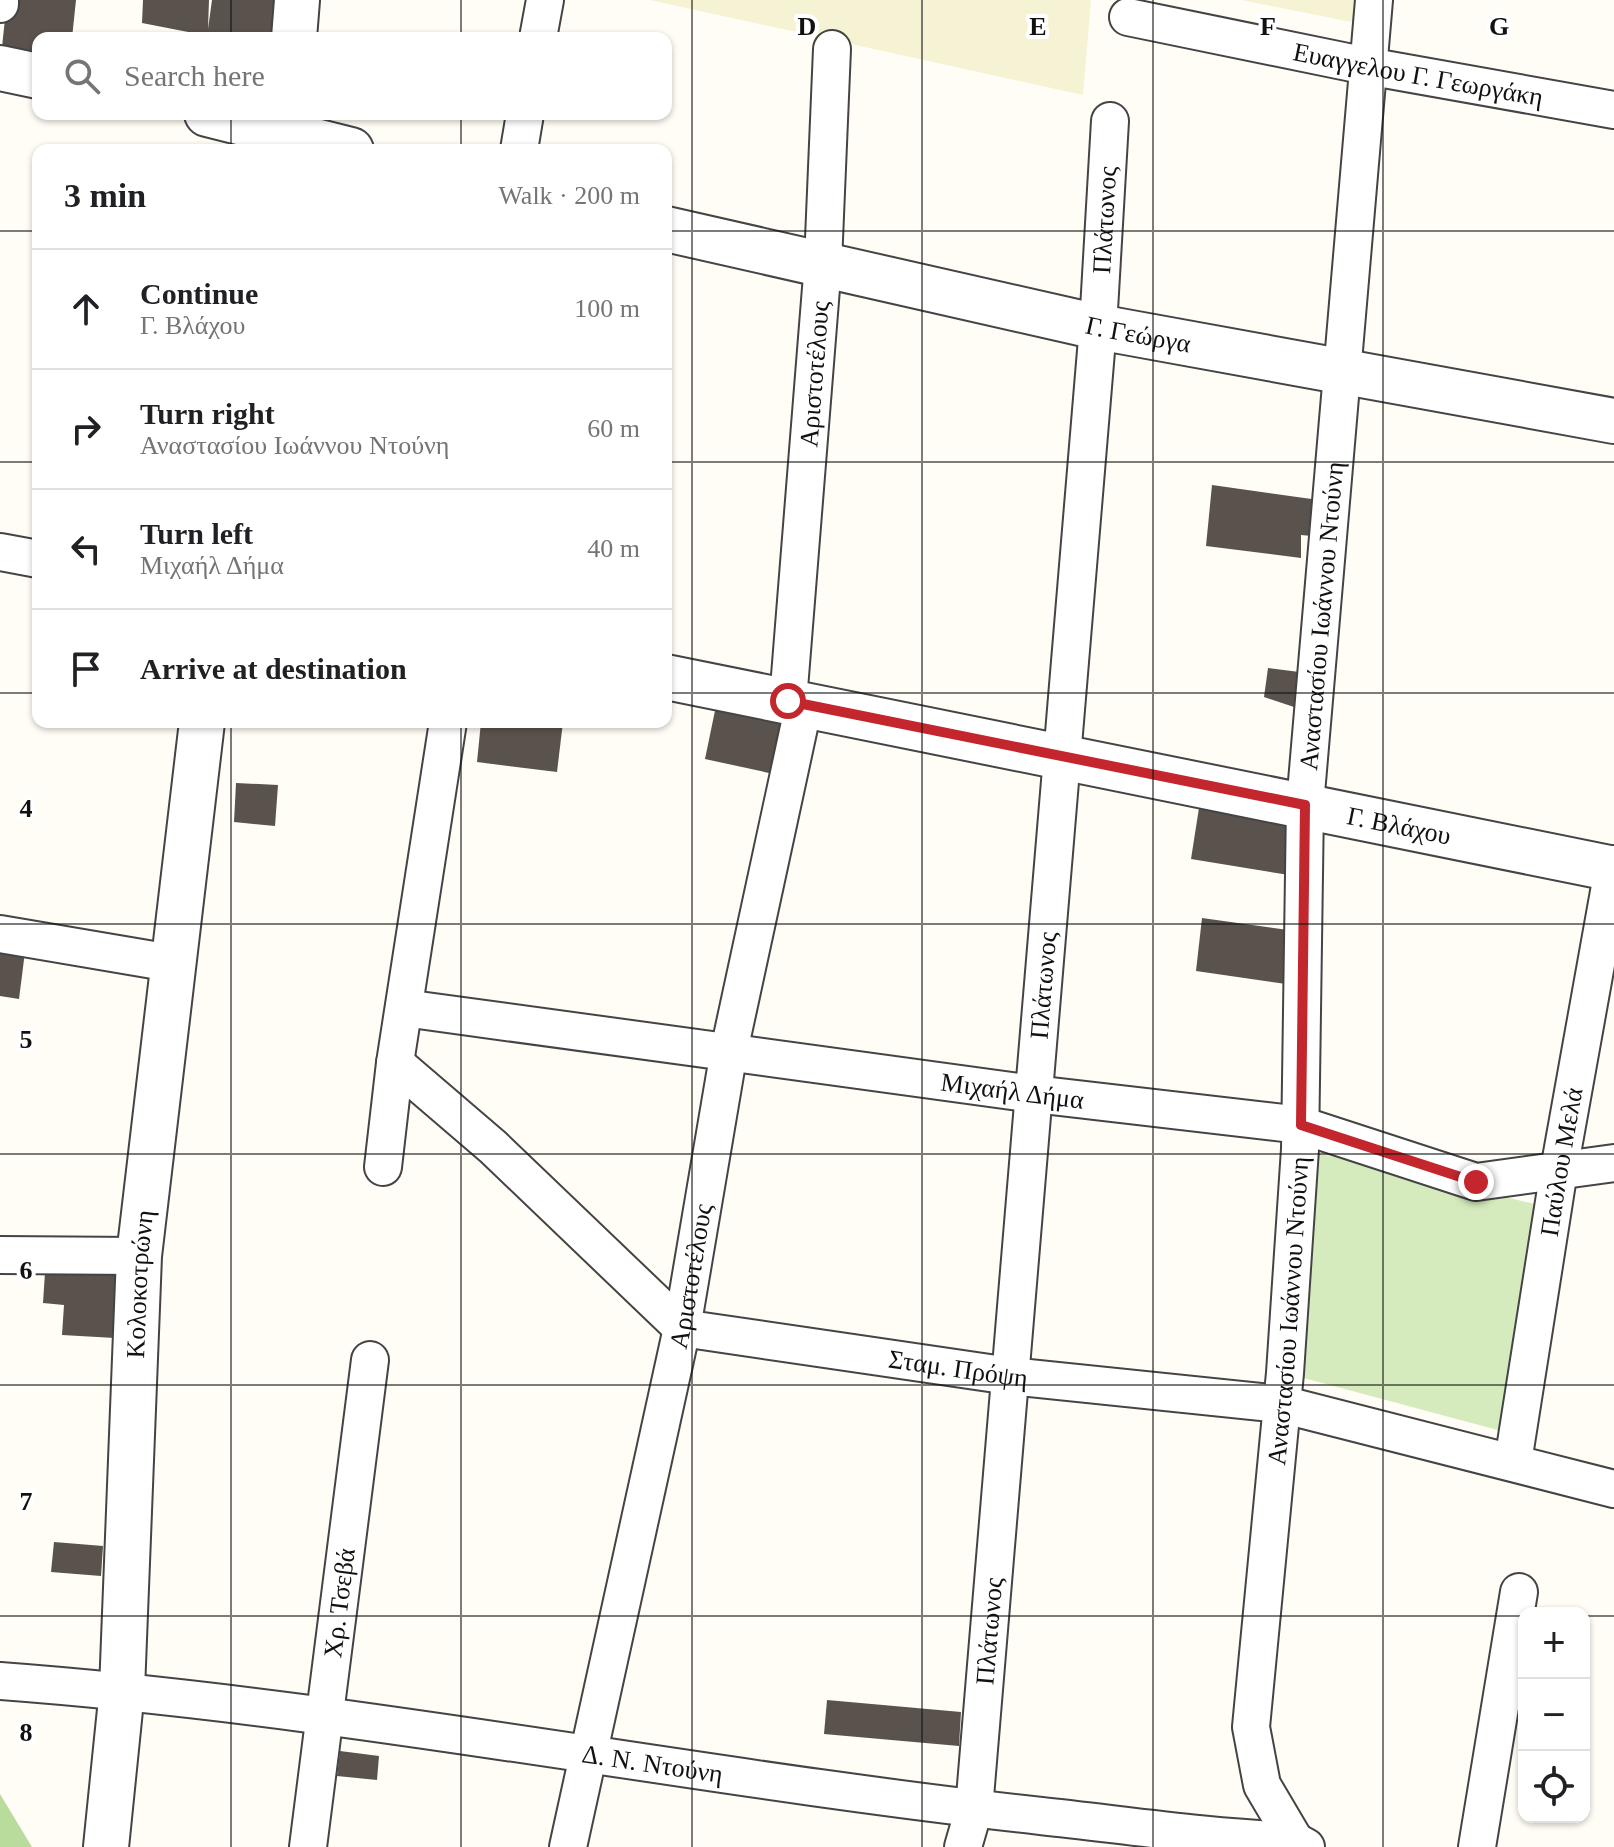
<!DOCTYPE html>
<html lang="en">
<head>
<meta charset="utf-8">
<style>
  body { margin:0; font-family:Georgia,serif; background:#f6f6f6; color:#202124 }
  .controls { position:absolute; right:24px; bottom:24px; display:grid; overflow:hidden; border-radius:16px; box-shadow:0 2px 6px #0004 }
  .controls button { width:72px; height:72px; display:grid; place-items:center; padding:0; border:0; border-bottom:2px solid #e0e0e0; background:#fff; color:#202124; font:40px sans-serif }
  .stop { position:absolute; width:24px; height:24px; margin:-18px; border:6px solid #c4262e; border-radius:50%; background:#fff }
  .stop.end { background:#c4262e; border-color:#fff; box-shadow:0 2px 8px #0008 }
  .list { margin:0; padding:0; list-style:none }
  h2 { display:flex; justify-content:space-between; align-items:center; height:104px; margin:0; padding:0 32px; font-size:34px }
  h2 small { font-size:26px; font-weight:400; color:#757577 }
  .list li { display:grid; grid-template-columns:52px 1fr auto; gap:24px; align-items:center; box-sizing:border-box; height:120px; padding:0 32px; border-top:2px solid #e0e0e0 }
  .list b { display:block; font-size:30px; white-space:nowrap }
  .list p { margin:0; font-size:26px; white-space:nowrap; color:#757577 }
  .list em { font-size:26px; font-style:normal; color:#757577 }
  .icon { flex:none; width:44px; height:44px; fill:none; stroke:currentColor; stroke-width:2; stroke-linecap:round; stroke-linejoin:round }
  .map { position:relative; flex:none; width:1614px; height:1847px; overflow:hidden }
  .search { position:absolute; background:#fff; box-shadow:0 2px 6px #0004; left:32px; top:32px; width:640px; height:88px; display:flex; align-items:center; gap:20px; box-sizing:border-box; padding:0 28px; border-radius:16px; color:#757577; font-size:30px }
  .panel { position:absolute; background:#fff; box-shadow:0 2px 6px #0004; left:32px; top:144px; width:640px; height:584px; border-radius:16px }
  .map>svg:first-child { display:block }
  .farmland { fill:#f6f3d4 }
  .green { fill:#d5ebbd }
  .forest { fill:#b9dc9c }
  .building { fill:#5a524d }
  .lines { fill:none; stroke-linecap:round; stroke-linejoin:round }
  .minor-casing { stroke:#444; stroke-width:40 }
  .tertiary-casing { stroke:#444; stroke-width:48 }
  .minor { stroke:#fff; stroke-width:36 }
  .tertiary { stroke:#fff; stroke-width:44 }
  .route { stroke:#c4262e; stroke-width:10 }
  .grid { fill:none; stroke:#111; stroke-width:2; stroke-opacity:0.55 }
  .labels { text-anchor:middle; stroke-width:8; stroke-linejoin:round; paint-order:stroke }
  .street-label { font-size:26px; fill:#111; stroke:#fff }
  .grid-label { font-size:26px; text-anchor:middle; font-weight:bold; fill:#111; stroke:#fff; stroke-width:8; stroke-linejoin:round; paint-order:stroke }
</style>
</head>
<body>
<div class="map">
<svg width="1614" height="1847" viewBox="0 0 1614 1847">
  <rect width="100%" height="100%" fill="#fffdf5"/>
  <g class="farmland">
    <polygon points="650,0 1091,0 1083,95"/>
    <polygon points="1241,0 1379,0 1376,27"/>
  </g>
  <polygon class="green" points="1300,1149 1535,1204 1509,1433 1285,1373"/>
  <polygon class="forest" points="0,1794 32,1847 0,1847"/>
  <g class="building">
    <polygon points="7,0 76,0 72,38 38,38 38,51 2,47"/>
    <polygon points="143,0 209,0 208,29 212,0 275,0 272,38 219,38 142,23"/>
    <polygon points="1212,485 1326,501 1323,537 1301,535 1301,558 1206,546"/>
    <polygon points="1268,668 1307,673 1303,710 1264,697"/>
    <polygon points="717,701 796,717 783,776 705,759"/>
    <polygon points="481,722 563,722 557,772 477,762"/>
    <polygon points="236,783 278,785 275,826 234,822"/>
    <polygon points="1199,808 1295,822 1289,875 1191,859"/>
    <polygon points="1202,918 1288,930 1286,984 1196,971"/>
    <polygon points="0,941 26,944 19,999 0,996"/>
    <polygon points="46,1257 120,1263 115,1338 62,1335 64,1305 43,1303"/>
    <polygon points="54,1542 103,1546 101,1576 51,1572"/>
    <polygon points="827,1700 961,1712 959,1746 824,1734"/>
    <polygon points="340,1751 379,1756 377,1780 337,1776"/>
  </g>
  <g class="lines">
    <defs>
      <g id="minor">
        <polyline points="0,4 0,0"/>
        <path id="s1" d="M1128,17L1367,66L1614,110"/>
        <polyline points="538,38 545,0"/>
        <polyline points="519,150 525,114"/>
        <polyline points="0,552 38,559"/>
        <path id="s2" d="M788,701L823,263L832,49"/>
        <polyline points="0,934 171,963"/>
        <path id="s3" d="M404,1008L1034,1094L1301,1125L1476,1182L1614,1163"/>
        <path id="s4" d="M395,1063L493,1147L682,1328L1010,1376L1281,1404L1614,1489"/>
        <polyline points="383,1167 395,1063 448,722"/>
        <polyline points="0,1255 139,1256"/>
        <path id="s5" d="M1513,1462L1559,1170L1614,864"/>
        <path id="s6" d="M0,1681C349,1707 693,1778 1041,1816C1125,1825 1210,1838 1295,1841L1306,1847"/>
        <path id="s7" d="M308,1847L370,1360"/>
        <path id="s8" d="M568,1847L682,1328L729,1051L804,704"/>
        <path id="s9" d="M963,1847L974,1809L1098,327L1110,121"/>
        <path id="s10" d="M1294,1847L1295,1841L1262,1785L1251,1727L1285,1373L1300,1149L1305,805L1374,0"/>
        <polyline points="1477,1847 1519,1592"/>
      </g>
      <g id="tertiary">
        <polyline points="294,38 297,0"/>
        <polyline points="0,68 38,76"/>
        <polyline points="207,114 351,150"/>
        <path id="s11" d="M666,229L1098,327L1614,421"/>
        <path id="s12" d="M666,677L1614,869"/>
        <path id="s13" d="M106,1847L122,1690L139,1256L202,722"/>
      </g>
    </defs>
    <use href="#minor" class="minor-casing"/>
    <use href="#tertiary" class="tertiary-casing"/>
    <use href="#minor" class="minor"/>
    <use href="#tertiary" class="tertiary"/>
  </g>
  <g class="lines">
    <polyline class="route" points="788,701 1305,805 1301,1125 1476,1182"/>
  </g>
  <path class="grid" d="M231,0V38M461,0V38M692,0V1847M922,0V1847M1153,0V1847M1383,0V1847M231,114V150M461,114V150M0,231H38M666,231H1614M0,462H38M666,462H1614M0,693H38M666,693H1614M231,722V1847M461,722V1847M0,924H1614M0,1154H1614M0,1385H1614M0,1616H1524M1584,1616H1614"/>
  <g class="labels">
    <g class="street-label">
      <text dy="9" stroke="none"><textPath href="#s1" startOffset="296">Ευαγγελου Γ. Γεωργάκη</textPath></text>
      <text dy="9" stroke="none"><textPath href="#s9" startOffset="1634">Πλάτωνος</textPath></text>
      <text dy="9" stroke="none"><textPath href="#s11" startOffset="484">Γ. Γεώργα</textPath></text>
      <text dy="9" stroke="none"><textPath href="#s2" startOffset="328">Αριστοτέλους</textPath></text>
      <text dy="9" stroke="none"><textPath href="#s10" startOffset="1244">Αναστασίου Ιωάννου Ντούνη</textPath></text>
      <text dy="9" stroke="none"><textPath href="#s12" startOffset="748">Γ. Βλάχου</textPath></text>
      <text dy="9" stroke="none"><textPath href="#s9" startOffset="866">Πλάτωνος</textPath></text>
      <text dy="9" stroke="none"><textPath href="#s3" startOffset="614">Μιχαήλ Δήμα</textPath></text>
      <text dy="9" stroke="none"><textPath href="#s5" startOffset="304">Παύλου Μελά</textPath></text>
      <text dy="9" stroke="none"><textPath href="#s8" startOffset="584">Αριστοτέλους</textPath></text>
      <text dy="9" stroke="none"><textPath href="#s13" startOffset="564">Κολοκοτρώνη</textPath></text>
      <text dy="9" stroke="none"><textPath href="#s10" startOffset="548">Αναστασίου Ιωάννου Ντούνη</textPath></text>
      <text dy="9" stroke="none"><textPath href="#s4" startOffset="670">Σταμ. Πρόψη</textPath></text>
      <text dy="9" stroke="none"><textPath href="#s7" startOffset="246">Χρ. Τσεβά</textPath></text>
      <text dy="9" stroke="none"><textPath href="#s9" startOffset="218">Πλάτωνος</textPath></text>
      <text dy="9" stroke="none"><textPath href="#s6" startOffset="658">Δ. Ν. Ντούνη</textPath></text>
    </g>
  </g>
  <g class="grid-label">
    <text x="807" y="35">D</text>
    <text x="1038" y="35">E</text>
    <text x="1268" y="35">F</text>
    <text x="1499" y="35">G</text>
    <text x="26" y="817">4</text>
    <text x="26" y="1048">5</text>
    <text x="26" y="1279">6</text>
    <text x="26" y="1510">7</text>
    <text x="26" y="1741">8</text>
  </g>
</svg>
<div class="controls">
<button>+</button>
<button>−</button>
<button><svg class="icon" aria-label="locate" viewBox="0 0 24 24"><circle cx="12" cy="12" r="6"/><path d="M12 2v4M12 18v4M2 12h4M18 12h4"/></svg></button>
</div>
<div class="stop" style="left:788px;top:701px"></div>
<div class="stop end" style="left:1476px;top:1182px"></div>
<div class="search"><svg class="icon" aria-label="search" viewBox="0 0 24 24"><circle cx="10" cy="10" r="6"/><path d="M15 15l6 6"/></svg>Search here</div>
<section class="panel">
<h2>3 min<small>Walk · 200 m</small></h2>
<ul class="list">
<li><svg class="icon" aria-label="ahead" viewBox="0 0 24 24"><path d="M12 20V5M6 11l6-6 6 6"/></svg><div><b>Continue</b><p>Γ. Βλάχου</p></div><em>100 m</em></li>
<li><svg class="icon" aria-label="right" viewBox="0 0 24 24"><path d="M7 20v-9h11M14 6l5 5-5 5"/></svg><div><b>Turn right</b><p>Αναστασίου Ιωάννου Ντούνη</p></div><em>60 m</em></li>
<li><svg class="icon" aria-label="left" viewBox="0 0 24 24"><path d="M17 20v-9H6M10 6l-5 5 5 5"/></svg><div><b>Turn left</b><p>Μιχαήλ Δήμα</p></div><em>40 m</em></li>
<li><svg class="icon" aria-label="arrive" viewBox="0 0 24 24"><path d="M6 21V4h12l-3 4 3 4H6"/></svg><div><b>Arrive at destination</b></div></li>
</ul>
</section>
</div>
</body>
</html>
